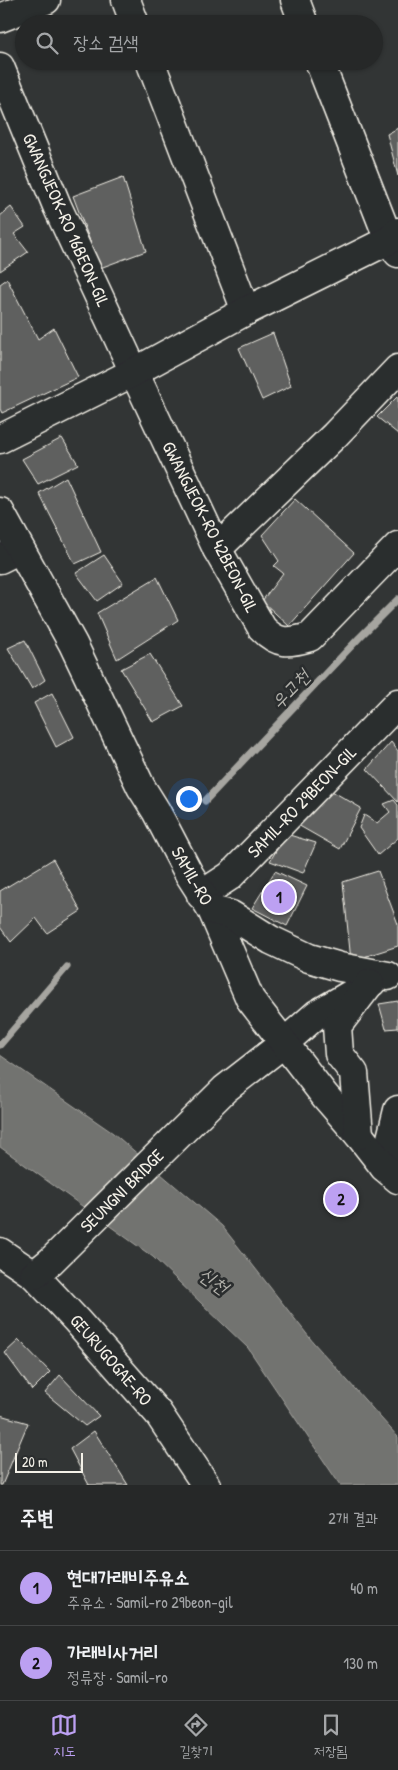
<!DOCTYPE html>
<html lang="ko">
<head>
<meta charset="utf-8">
<style>
  body { margin:0; font-family:"Patrick Hand","Poor Story",sans-serif; background:#323434; color:#f1f3f6 }
  .scale { position:absolute; left:15px; bottom:12px; width:68px; box-sizing:border-box; padding-left:5px; border:2px solid #f4f1e8; border-top:0; font-size:14px; line-height:18px; white-space:nowrap; color:#f4f1e8; -webkit-text-stroke:4px #2a2d2e; paint-order:stroke }
  .you { position:absolute; left:188px; top:798px; width:18px; height:18px; margin:-12px; border:4px solid #fff; border-radius:50%; background:#1a73e8; box-shadow:0 0 0 8px #1a73e833 }
  .badge { display:grid; place-items:center; width:32px; height:32px; border-radius:50%; background:#bca0f2; color:#111; font-size:16px; font-weight:700 }
  .pin { position:absolute; translate:-50% -50%; border:2px solid #fff; box-shadow:0 1px 5px #0006 }
  .list { margin:0; padding:0; list-style:none }
  h2 { display:flex; justify-content:space-between; align-items:center; height:65px; margin:0; padding:0 20px; font-size:21px }
  h2 small { font-size:16px; font-weight:400; color:#a4a6a8 }
  .list li { display:grid; grid-template-columns:32px 1fr auto; gap:15px; align-items:center; box-sizing:border-box; height:75px; padding:0 20px; border-top:1px solid #424445 }
  .list b { display:block; font-size:19px; white-space:nowrap }
  .list p { margin:0; font-size:16px; white-space:nowrap; color:#a4a6a8 }
  .list em { font-size:16px; font-style:normal; color:#a4a6a8 }
  .icon { flex:none; width:28px; height:28px; fill:none; stroke:currentColor; stroke-width:2; stroke-linecap:round; stroke-linejoin:round }
  .map { position:relative; flex:none; width:398px; height:1485px; overflow:hidden }
  .search { position:absolute; background:#262828; box-shadow:0 1px 4px #0004; left:15px; right:15px; top:15px; height:55px; display:flex; align-items:center; gap:12px; box-sizing:border-box; padding:0 18px; border-radius:28px; color:#a4a6a8; font-size:19px }
  .sheet { height:215px; background:#262828 }
  nav { display:flex; justify-content:space-around; align-items:center; box-sizing:border-box; height:70px; border-top:1px solid #424445; background:#262828; font-size:14px; color:#a4a6a8 }
  nav a { display:grid; justify-items:center; gap:2px }
  nav .on { color:#bca0f2 }
  .map>svg:first-child { display:block }
  .water { fill:#727370; stroke:#a6a5a0 }
  .lines { fill:none; stroke-linecap:round; stroke-linejoin:round }
  .stream { stroke:#a6a5a0; stroke-width:7 }
  .building { fill:#5f605f; stroke:#f4f1e8 }
  .minor-casing { stroke:#f4f1e8; stroke-width:31 }
  .major-casing { stroke:#f4f1e8; stroke-width:31 }
  .minor { stroke:#2a2d2e; stroke-width:28 }
  .major { stroke:#2a2d2e; stroke-width:28 }
  .labels { text-anchor:middle; stroke-width:5; stroke-linejoin:round; paint-order:stroke }
  .street-label { font-size:18px; fill:#f4f1e8; stroke:#2a2d2e }
  .water-label { font-size:19px; font-style:italic; fill:#b3b2ac; stroke:#2a2d2e }
</style>
</head>
<body>
<div class="map">
<svg width="398" height="1485" viewBox="0 0 398 1485">
  <rect width="100%" height="100%" fill="#323535"/>
  <filter id="ink" filterUnits="userSpaceOnUse"><feTurbulence type="fractalNoise" baseFrequency=".02" numOctaves="2"/><feDisplacementMap in="SourceGraphic" scale="10" xChannelSelector="R" yChannelSelector="G"/><feConvolveMatrix kernelMatrix="1 2 1 2 8 2 1 2 1" color-interpolation-filters="sRGB"/></filter>
  <g filter="url(#ink)">
    <polygon class="water" points="0,1055 113,1133 222,1226 313,1342 398,1437 398,1485 340,1485 248,1348 153,1257 0,1147"/>
    <g class="lines">
      <g class="stream">
        <polyline points="205,801 359,638 398,599"/>
        <polyline points="0,1045 67,967"/>
      </g>
    </g>
    <g class="building">
      <polygon points="398,128 398,176 387,134"/>
      <polygon points="123,177 146,251 100,268 73,196"/>
      <polygon points="11,207 25,227 14,234 28,252 0,271 0,216"/>
      <polygon points="7,279 38,339 54,328 78,377 2,413 0,409 0,284"/>
      <polygon points="273,333 291,386 262,400 239,348"/>
      <polygon points="398,396 398,434 377,417"/>
      <polygon points="62,438 78,464 38,484 22,459"/>
      <polygon points="66,477 101,552 75,564 39,493"/>
      <polygon points="295,499 354,553 289,626 262,601 283,573 274,566 279,561 262,535"/>
      <polygon points="104,555 123,583 97,601 76,573"/>
      <polygon points="157,577 178,620 117,659 97,613"/>
      <polygon points="25,640 45,680 32,689 8,648"/>
      <polygon points="150,654 183,706 153,722 121,669"/>
      <polygon points="52,693 74,737 56,747 34,703"/>
      <polygon points="391,742 398,751 398,802 367,769"/>
      <polygon points="330,790 361,808 340,849 296,824"/>
      <polygon points="394,800 398,805 398,838 378,855 359,828 364,815 377,823 390,812 384,804"/>
      <polygon points="286,834 316,843 303,873 270,861"/>
      <polygon points="53,859 81,911 47,933 36,918 11,942 0,927 0,891"/>
      <polygon points="275,871 307,886 287,926 252,908"/>
      <polygon points="378,871 398,924 398,946 351,961 343,882"/>
      <polygon points="398,1001 398,1028 386,1029 379,1004"/>
      <polygon points="19,1340 50,1372 32,1390 5,1353"/>
      <polygon points="60,1375 99,1416 85,1426 45,1393"/>
      <polygon points="0,1415 28,1423 2,1485 0,1485"/>
      <polygon points="94,1431 128,1485 89,1485 70,1449"/>
    </g>
    <g class="lines">
      <defs>
        <g id="minor">
          <polyline points="126,0 135,24"/>
          <polyline points="295,0 304,24"/>
          <polyline points="0,18 46,0"/>
          <polyline points="150,61 246,311"/>
          <polyline points="319,61 389,240 398,253"/>
          <path d="M0,67L57,206L134,372L217,549L262,628C278,645 289,643 310,637L398,546"/>
          <polyline points="0,439 134,372 246,311 389,240 398,232"/>
          <polyline points="217,549 335,435 398,369"/>
          <polyline points="0,559 20,549"/>
          <polyline points="201,895 230,876 398,703"/>
          <polyline points="384,1167 398,1110"/>
          <polyline points="0,1252 34,1275 77,1321 158,1413 206,1485"/>
          <polyline points="34,1275 51,1261 225,1089 284,1043 317,1014 372,982"/>
        </g>
        <g id="major">
          <polyline points="0,512 73,644 141,787 156,811 189,874 212,910 250,999 325,1096 359,1135 384,1167 398,1179"/>
          <polyline points="212,910 231,915 271,940 309,958 340,967 388,976"/>
          <polyline points="359,1135 354,1073 339,1054 337,1026 370,983"/>
        </g>
      </defs>
      <use href="#minor" class="minor-casing"/>
      <use href="#major" class="major-casing"/>
      <use href="#minor" class="minor"/>
      <use href="#major" class="major"/>
    </g>
  </g>
  <g class="labels">
    <g class="street-label">
      <text transform="translate(66 220) rotate(66)" y="6">GWANGJEOK-RO 16BEON-GIL</text>
      <text transform="translate(210 527) rotate(63)" y="6">GWANGJEOK-RO 42BEON-GIL</text>
      <text transform="translate(302 802) rotate(-46)" y="6">SAMIL-RO 29BEON-GIL</text>
      <text transform="translate(192 876) rotate(60)" y="6">SAMIL-RO</text>
      <text transform="translate(122 1191) rotate(-45)" y="6">SEUNGNI BRIDGE</text>
      <text transform="translate(111 1360) rotate(49)" y="6">GEURUGOGAE-RO</text>
    </g>
    <g class="water-label">
      <text transform="translate(290 689) rotate(-46)" y="7">우고천</text>
      <text transform="translate(214 1280) rotate(36)" y="7">신천</text>
    </g>
  </g>
</svg>
<div class="scale">20 m</div>
<div class="you"></div>
<div class="pin badge" style="left:279px;top:897px">1</div>
<div class="pin badge" style="left:341px;top:1199px">2</div>
<div class="search"><svg class="icon" aria-label="search" viewBox="0 0 24 24"><circle cx="10" cy="10" r="6"/><path d="M15 15l6 6"/></svg>장소 검색</div>
</div>
<section class="sheet">
<h2>주변<small>2개 결과</small></h2>
<ul class="list">
<li><span class="badge">1</span><div><b>현대가래비주유소</b><p>주유소 · Samil-ro 29beon-gil</p></div><em>40 m</em></li>
<li><span class="badge">2</span><div><b>가래비사거리</b><p>정류장 · Samil-ro</p></div><em>130 m</em></li>
</ul>
</section>
<nav>
<a class="on"><svg class="icon" aria-label="map" viewBox="0 0 24 24"><path d="M3 6l6-2 6 2 6-2v14l-6 2-6-2-6 2zM9 4v14M15 6v14"/></svg>지도</a>
<a><svg class="icon" aria-label="directions" viewBox="0 0 24 24"><path d="M12 3l9 9-9 9-9-9zM9 14v-3h6M13 9l2 2-2 2"/></svg>길찾기</a>
<a><svg class="icon" aria-label="saved" viewBox="0 0 24 24"><path d="M7 4h10v16l-5-4-5 4z"/></svg>저장됨</a>
</nav>
</body>
</html>
